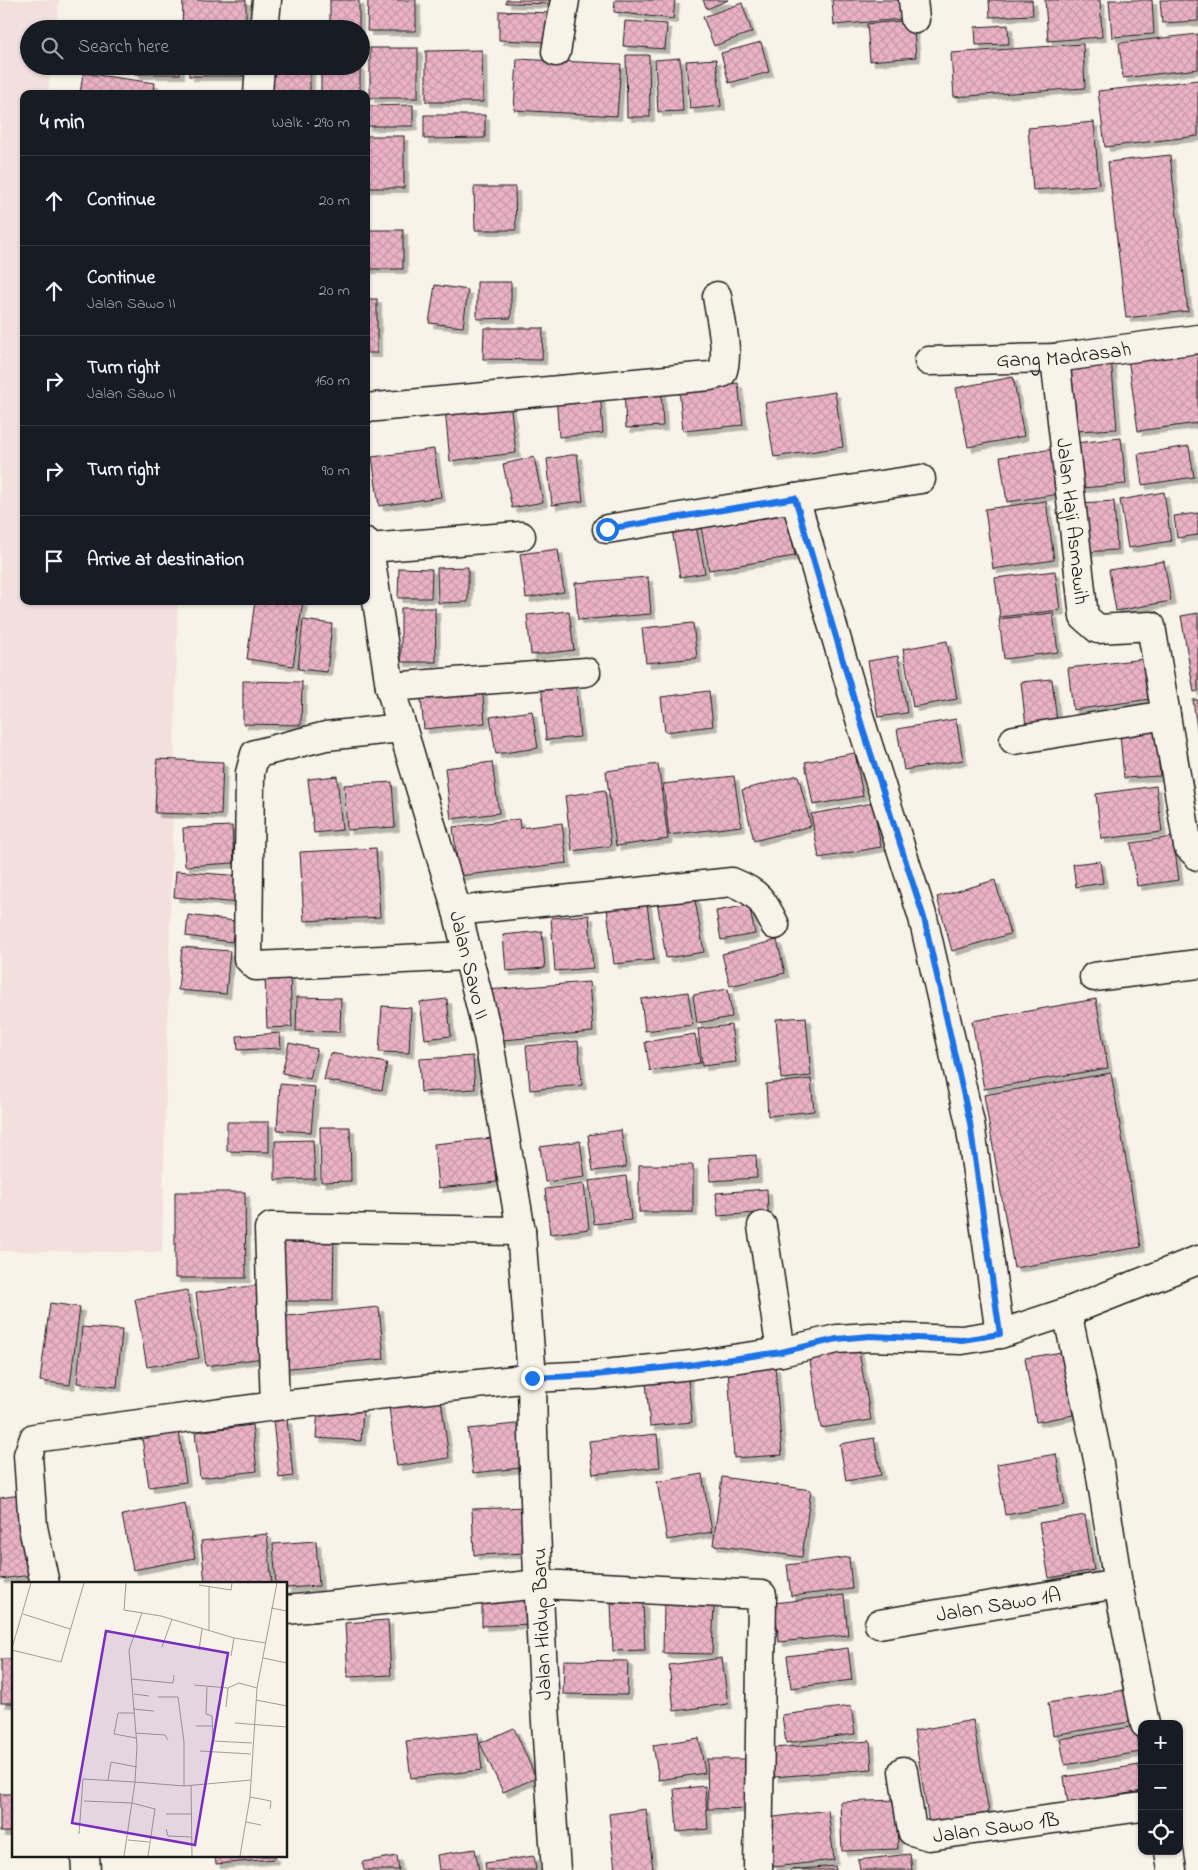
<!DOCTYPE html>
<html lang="en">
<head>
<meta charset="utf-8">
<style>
  body { margin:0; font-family:"Indie Flower",sans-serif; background:#242831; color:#f1f3f6 }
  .controls { position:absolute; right:15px; bottom:15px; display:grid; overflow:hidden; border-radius:10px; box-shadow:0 1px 4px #0004 }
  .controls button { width:45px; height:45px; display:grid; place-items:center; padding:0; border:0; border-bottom:1px solid #363941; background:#171b24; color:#f1f3f6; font:25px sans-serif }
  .stop { position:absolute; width:15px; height:15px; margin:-11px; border:4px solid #1a73e8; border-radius:50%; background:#fff }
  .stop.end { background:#1a73e8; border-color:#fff; box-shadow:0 1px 5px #0008 }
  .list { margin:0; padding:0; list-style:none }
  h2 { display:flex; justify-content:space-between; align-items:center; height:65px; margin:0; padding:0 20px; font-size:21px }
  h2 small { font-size:16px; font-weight:400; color:#9ea1a6 }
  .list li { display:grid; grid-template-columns:32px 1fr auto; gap:15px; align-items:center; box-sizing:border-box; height:90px; padding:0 20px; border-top:1px solid #363941 }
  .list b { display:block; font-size:19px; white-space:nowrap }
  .list p { margin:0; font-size:16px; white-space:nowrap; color:#9ea1a6 }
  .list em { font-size:16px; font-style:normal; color:#9ea1a6 }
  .icon { flex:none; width:28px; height:28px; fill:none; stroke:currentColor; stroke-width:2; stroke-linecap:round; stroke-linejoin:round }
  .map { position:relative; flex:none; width:1198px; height:1870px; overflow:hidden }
  .search { position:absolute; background:#171b24; box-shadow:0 1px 4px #0004; left:20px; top:20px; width:350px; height:55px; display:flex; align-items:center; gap:12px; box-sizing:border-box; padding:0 18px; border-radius:28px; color:#9ea1a6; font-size:19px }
  .panel { position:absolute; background:#171b24; box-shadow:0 1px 4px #0004; left:20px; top:90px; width:350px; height:515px; border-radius:10px }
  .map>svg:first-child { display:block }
  .built { fill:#f3e0de }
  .building { fill:url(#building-cross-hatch); stroke:#1c1c1c; filter:url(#shadow) }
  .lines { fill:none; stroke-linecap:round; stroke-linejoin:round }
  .minor-casing { stroke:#1c1c1c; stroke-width:31 }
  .minor { stroke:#f7f3e8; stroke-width:28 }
  .route { stroke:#1a73e8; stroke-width:6 }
  .labels { text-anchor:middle; stroke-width:4.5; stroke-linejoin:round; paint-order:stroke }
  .street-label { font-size:21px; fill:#1c1c1c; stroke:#f7f3e8 }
  .inset-road { fill:none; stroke:#9f9d96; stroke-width:1 }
  .view { fill:#7b2cbf; fill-opacity:0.15; stroke:#7b2cbf; stroke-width:2.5 }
  .inset-edge { fill:none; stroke:#1c1c1c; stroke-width:2.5 }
</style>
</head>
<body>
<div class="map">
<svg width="1198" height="1870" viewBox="0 0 1198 1870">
  <defs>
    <pattern id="building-cross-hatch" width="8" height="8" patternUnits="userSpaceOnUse" patternTransform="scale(1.25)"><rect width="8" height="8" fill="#eab2c5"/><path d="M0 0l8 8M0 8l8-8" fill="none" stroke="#c898a9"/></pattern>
    <filter id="shadow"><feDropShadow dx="4.5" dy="4.5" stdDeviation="0" flood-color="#0004"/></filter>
  </defs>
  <rect width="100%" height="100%" fill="#f7f3e8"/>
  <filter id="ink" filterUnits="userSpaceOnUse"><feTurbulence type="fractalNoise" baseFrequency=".02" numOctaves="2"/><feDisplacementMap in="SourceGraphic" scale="10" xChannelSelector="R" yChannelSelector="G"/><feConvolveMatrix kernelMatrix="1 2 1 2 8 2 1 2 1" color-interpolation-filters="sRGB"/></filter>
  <g filter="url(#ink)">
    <polygon class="built" points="0,0 59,0 56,29 29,29 29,66 51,66 48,94 24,94 24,310 19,350 24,350 24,601 178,601 162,1252 0,1251"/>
    <g class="building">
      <polygon points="183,0 246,0 246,29 182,29"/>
      <rect x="330" y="0" width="29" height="29"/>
      <polygon points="368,0 416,0 416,31 367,31"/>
      <polygon points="506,0 558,0 558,4 506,3"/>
      <polygon points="615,0 675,0 673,19 614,12"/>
      <polygon points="703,0 728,0 707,9"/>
      <polygon points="832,0 900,0 902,19 834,25"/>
      <polygon points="989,0 1032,0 1033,15 990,17"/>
      <polygon points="1045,0 1100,0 1102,37 1048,41"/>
      <polygon points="1109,0 1152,0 1154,34 1112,37"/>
      <polygon points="1160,0 1198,0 1198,21 1162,23"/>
      <polygon points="742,3 752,32 714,46 703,17"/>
      <polygon points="499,11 552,13 551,42 499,40"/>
      <polygon points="913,20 916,57 870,61 867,24"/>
      <polygon points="625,21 667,24 665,49 623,46"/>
      <polygon points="1008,25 1009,44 976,45 975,27"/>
      <polygon points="1198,34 1198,69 1123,78 1119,43"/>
      <polygon points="761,42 769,72 729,83 721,53"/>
      <polygon points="1083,44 1085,88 954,97 951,53"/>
      <rect x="370" y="48" width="48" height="50"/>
      <polygon points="482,50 483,102 426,102 426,51"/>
      <polygon points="626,55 649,55 650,117 627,117"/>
      <polygon points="680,58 683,111 658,112 655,60"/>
      <polygon points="517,59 621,64 617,116 514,110"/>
      <polygon points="716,59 721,106 690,109 686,61"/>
      <rect x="135" y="66" width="45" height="8"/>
      <rect x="189" y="66" width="54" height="10"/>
      <polygon points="273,66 310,66 310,92 272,92"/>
      <rect x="321" y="66" width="39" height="28"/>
      <polygon points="83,73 155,83 154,94 80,94"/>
      <polygon points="1198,80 1198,136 1105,147 1098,91"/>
      <polygon points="413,105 413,126 366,126 366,106"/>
      <polygon points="424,115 485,115 485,138 424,139"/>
      <polygon points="1094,122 1099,185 1033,190 1028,128"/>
      <rect x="366" y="136" width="38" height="52"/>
      <polygon points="1170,155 1188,311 1126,318 1108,162"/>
      <polygon points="474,187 515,187 516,230 475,230"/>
      <rect x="366" y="230" width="37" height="39"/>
      <polygon points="477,282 511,282 511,318 477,319"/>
      <polygon points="435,285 468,290 463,327 429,323"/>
      <rect x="366" y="299" width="11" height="54"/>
      <polygon points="484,328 543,328 542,360 483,359"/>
      <polygon points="1198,344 1198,423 1138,431 1127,350"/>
      <polygon points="1111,357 1117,429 1075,431 1068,362"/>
      <polygon points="1013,377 1024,436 968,447 956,388"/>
      <polygon points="738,383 743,425 683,431 679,388"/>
      <polygon points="661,386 663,426 626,428 624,388"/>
      <polygon points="600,391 603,433 559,437 556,395"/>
      <polygon points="835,392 843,447 774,457 765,403"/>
      <polygon points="510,402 516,453 450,461 445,409"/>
      <polygon points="1121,438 1126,484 1082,488 1076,443"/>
      <polygon points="1189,446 1194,477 1142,485 1138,454"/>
      <polygon points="434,449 441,497 379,506 372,457"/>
      <polygon points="1053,449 1059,494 1007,502 1000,457"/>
      <polygon points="577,454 583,501 552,505 547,459"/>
      <polygon points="534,457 543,502 512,508 503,464"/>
      <polygon points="1164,492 1171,541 1128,548 1120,500"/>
      <polygon points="1046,501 1054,560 993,569 985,509"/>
      <polygon points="1114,501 1117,550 1083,552 1079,503"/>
      <polygon points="787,508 795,556 709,570 700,522"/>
      <polygon points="1198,513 1198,535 1177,538 1174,516"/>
      <polygon points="695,520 705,573 680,577 671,524"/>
      <polygon points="558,549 564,592 526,598 520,554"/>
      <polygon points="1164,561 1171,601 1116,611 1109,570"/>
      <polygon points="468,567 468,602 438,603 437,568"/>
      <polygon points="399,568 432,569 431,598 398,598"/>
      <polygon points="1055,571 1060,610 1000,617 995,578"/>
      <polygon points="648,577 651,614 578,620 575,583"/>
      <polygon points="255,601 303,601 293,666 247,659"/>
      <polygon points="401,608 435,608 436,662 401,662"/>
      <polygon points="569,611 574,650 531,655 527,615"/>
      <polygon points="1053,613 1058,652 1004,659 999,619"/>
      <polygon points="1198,613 1198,691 1194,692 1181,616"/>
      <polygon points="303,620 332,624 327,672 298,669"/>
      <polygon points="693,623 697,658 646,663 642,628"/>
      <polygon points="947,641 957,699 913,707 903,649"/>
      <polygon points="898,656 907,713 878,717 868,661"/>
      <polygon points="1152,658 1157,698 1073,710 1068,668"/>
      <polygon points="575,678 580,737 546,740 541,681"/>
      <polygon points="1052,679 1057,722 1026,726 1021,682"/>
      <polygon points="243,681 302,682 301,725 243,724"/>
      <polygon points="482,683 485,723 424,729 420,689"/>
      <polygon points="709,691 713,726 665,732 661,697"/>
      <polygon points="1193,700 1198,700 1198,736"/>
      <polygon points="532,711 538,748 496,754 490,717"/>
      <polygon points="956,719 963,760 904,770 897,729"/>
      <polygon points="1156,732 1160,776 1124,778 1120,734"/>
      <polygon points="855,753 863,796 813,805 805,762"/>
      <polygon points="157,759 223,762 221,815 155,813"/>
      <polygon points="492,762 499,813 451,819 445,768"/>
      <polygon points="658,764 668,839 616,846 606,771"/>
      <polygon points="798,775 811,826 754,841 742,790"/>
      <polygon points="337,776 342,830 314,833 308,779"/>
      <polygon points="734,776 741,826 669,835 663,784"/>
      <polygon points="392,782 395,827 347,830 344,785"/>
      <polygon points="1156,786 1162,832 1101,839 1096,794"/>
      <polygon points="605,790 611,846 572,851 565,796"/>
      <polygon points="873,803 881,847 819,858 811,814"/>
      <polygon points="519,819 520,828 562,823 567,863 459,876 453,827"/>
      <polygon points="232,826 234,863 185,866 183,828"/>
      <polygon points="1173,837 1179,880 1137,886 1131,843"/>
      <polygon points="376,848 380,917 304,921 300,852"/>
      <polygon points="1100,861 1103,883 1076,887 1073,864"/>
      <polygon points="176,871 242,876 239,903 174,897"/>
      <polygon points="995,880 1010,934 952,951 937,897"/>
      <polygon points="694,894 704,952 666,958 657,900"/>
      <polygon points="646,895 654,960 614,964 606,901"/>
      <polygon points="749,905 755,934 721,940 716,911"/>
      <polygon points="188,915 235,921 232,942 186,936"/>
      <polygon points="589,915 593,968 555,971 551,918"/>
      <polygon points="542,931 545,968 506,971 503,935"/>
      <polygon points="777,940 785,973 730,986 722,954"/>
      <polygon points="182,947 230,951 226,994 178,990"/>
      <polygon points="290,976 292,1027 267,1028 265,977"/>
      <polygon points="589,982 593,1032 492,1041 488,990"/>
      <polygon points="728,989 732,1017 697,1023 693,995"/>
      <polygon points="688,992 693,1025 645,1031 641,999"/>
      <polygon points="297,997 341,998 340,1032 296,1031"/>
      <polygon points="447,999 451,1036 425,1039 420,1002"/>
      <polygon points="1096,999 1108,1068 984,1089 972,1021"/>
      <polygon points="382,1006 411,1008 409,1053 379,1052"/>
      <polygon points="806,1017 811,1076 781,1079 776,1019"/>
      <polygon points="731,1025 736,1062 702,1066 698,1029"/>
      <polygon points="280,1033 281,1048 238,1050 237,1036"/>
      <polygon points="695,1034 700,1063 650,1071 645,1042"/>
      <polygon points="578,1041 582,1085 530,1090 526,1046"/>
      <polygon points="289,1043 317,1049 310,1079 282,1073"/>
      <polygon points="330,1053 387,1063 382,1090 324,1080"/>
      <polygon points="473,1056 475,1089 421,1092 419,1059"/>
      <polygon points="1111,1073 1141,1247 1014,1268 984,1095"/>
      <polygon points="811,1079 814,1111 768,1116 766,1084"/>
      <polygon points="280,1084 315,1087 311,1132 277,1130"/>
      <polygon points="227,1122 269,1122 269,1152 227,1151"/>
      <polygon points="320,1127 350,1127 351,1181 321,1182"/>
      <polygon points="621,1130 626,1167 593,1171 588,1135"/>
      <polygon points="493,1138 497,1182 438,1188 434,1144"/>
      <polygon points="313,1140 315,1179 275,1180 275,1141"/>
      <polygon points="580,1141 585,1177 545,1182 540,1147"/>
      <polygon points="756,1155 757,1178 710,1181 709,1158"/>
      <rect x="639" y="1165" width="54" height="47"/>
      <polygon points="626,1176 631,1220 594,1224 589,1181"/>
      <polygon points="584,1184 589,1229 550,1234 545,1189"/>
      <polygon points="767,1189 768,1212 718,1216 716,1193"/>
      <polygon points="175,1192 245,1192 246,1278 175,1278"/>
      <polygon points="281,1227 334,1228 333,1301 281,1301"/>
      <polygon points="259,1285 270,1357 206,1366 196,1293"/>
      <polygon points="187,1290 199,1358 147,1367 135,1299"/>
      <polygon points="50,1303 80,1307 70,1385 40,1381"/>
      <polygon points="379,1307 384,1359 280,1369 276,1317"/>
      <polygon points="82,1327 122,1330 117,1387 77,1383"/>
      <polygon points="858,1346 871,1420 821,1428 809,1355"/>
      <polygon points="1062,1352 1073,1415 1036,1422 1025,1358"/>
      <polygon points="775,1366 782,1455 734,1458 728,1369"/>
      <polygon points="687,1367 692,1422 650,1426 645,1372"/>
      <polygon points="441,1400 449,1458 397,1466 389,1407"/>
      <polygon points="318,1408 363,1411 361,1441 316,1438"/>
      <polygon points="287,1419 293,1476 279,1478 273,1420"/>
      <polygon points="525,1423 530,1467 473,1473 468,1429"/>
      <polygon points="252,1425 257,1471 200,1478 195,1432"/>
      <polygon points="179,1432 186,1482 149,1487 142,1438"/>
      <polygon points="657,1434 660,1467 593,1474 589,1441"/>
      <polygon points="874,1438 881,1475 846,1481 840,1444"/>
      <polygon points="1056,1454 1065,1505 1005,1515 997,1464"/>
      <polygon points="702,1474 712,1532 667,1540 657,1482"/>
      <polygon points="722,1477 811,1490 802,1557 713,1545"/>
      <polygon points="20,1495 31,1575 0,1579 0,1498"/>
      <polygon points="185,1503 195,1558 133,1570 122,1515"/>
      <polygon points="527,1507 529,1553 474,1555 472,1509"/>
      <polygon points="1085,1515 1094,1570 1049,1578 1039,1523"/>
      <polygon points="267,1534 272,1584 205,1584 201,1541"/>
      <polygon points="316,1541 319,1586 286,1588 286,1584 276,1584 273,1544"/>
      <polygon points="849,1557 852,1589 791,1596 787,1565"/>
      <polygon points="531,1593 532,1624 482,1626 482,1594"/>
      <polygon points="844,1595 848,1635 779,1642 774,1603"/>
      <polygon points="643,1602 645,1650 613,1651 611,1603"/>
      <polygon points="664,1603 714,1604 712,1654 663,1653"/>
      <polygon points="388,1620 391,1675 348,1677 345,1623"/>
      <polygon points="848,1648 852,1680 791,1688 787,1656"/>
      <polygon points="722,1658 728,1704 674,1711 669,1665"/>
      <rect x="1" y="1659" width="13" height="44"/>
      <polygon points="564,1660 628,1661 627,1695 563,1694"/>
      <polygon points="1125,1690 1130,1722 1053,1735 1048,1703"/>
      <polygon points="851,1706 855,1734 786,1743 782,1715"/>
      <polygon points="973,1720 989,1813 929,1823 914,1731"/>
      <polygon points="1136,1726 1140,1752 1065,1765 1060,1739"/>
      <polygon points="514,1728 536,1778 503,1792 480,1743"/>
      <polygon points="478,1733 482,1770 411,1778 406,1741"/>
      <polygon points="699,1738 705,1773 659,1780 653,1745"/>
      <polygon points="870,1741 872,1769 774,1777 772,1748"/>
      <polygon points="707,1759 756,1759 757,1808 708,1809"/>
      <polygon points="1139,1765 1142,1791 1068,1804 1064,1777"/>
      <polygon points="705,1786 708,1829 677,1832 674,1789"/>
      <rect x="0" y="1794" width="14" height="38"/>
      <polygon points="896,1800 898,1849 842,1851 840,1802"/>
      <polygon points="646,1809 653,1870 615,1870 609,1814"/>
      <polygon points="828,1810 834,1860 773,1867 767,1818"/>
      <polygon points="475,1849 479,1870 439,1870 437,1855"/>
      <polygon points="910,1854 912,1870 860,1870 858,1860"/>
      <polygon points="215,1856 275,1856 275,1859 216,1864"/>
      <polygon points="397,1856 399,1870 364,1870 362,1862"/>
      <polygon points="534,1856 536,1870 486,1870 485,1863"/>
      <polygon points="835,1866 836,1870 790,1870"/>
    </g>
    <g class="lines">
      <defs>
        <g id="minor">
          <polyline points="913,0 915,19"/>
          <polyline points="264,29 267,0"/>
          <polyline points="556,52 565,0"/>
          <polyline points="258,94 260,66"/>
          <path id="s1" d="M1055,358L1084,617L1098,629L1151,626L1188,846L1198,856"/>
          <path id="s2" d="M929,361L1055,358L1198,339"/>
          <path d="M366,408L710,376L722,373C730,354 720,317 717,296"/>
          <polyline points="795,498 921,479"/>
          <polyline points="607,529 795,498 863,729 923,918 970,1123 1000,1334"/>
          <polyline points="369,548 521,536"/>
          <polyline points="390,687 586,672"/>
          <polyline points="401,728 326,736 255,754 250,773 248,958 256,966 466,956"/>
          <polyline points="1014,740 1166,715"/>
          <path d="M457,911L732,882C759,893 763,900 775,925"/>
          <polyline points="1094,977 1198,964"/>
          <polyline points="762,1226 781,1352"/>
          <polyline points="1067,1312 1099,1464 1118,1584 1145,1724"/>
          <polyline points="275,1406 269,1229 271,1227 521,1231"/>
          <polyline points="45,1584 33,1527 28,1455 34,1438 275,1406 532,1378 521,1231 488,1036 457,911 390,687 369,548 366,542"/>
          <polyline points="286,1610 540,1584 762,1595 758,1870"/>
          <path id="s3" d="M879,1624L1118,1584"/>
          <path id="s4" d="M903,1771L912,1831L929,1836L1142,1807"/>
          <polyline points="1169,1851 1172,1870"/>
          <polyline points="85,1856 86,1870"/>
          <path d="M556,1870C544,1706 534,1542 532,1378L595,1375L691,1365L781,1352L837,1339L870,1337L962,1340L1000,1334L1067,1312L1198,1260"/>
        </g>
      </defs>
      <use href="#minor" class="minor-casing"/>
      <use href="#minor" class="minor"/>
    </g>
  </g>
  <g class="lines" filter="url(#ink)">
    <polyline class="route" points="532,1378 595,1375 690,1365 781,1352 837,1339 870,1336 962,1340 1000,1334 970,1123 924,918 863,729 795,498 607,529"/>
  </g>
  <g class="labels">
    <g class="street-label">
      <text dy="7" stroke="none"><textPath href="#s2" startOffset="135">Gang Madrasah</textPath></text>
      <text dy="7" stroke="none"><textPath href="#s1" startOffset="164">Jalan Haji Asmawih</textPath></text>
      <text transform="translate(470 965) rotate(76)" y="7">Jalan Savo II</text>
      <text dy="7" stroke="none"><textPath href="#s3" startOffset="121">Jalan Sawo 1A</textPath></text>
      <text transform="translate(541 1624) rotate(-92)" y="7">Jalan Hidup Baru</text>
      <text dy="7" stroke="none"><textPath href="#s4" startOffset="146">Jalan Sawo 1B</textPath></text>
    </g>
  </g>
  <g transform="translate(12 1582)">
    <rect width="275" height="275" fill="#f7f3e8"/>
    <path class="inset-road" d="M114,1L112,28L149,34L222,56L254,61M187,3L219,8L220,1M197,4V49M259,26L275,29M11,32L58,47M150,65L160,37M0,66L19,1M0,68L49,80L72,1M187,68L190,47M219,74L222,56M251,76L275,81M119,97L161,101L162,93M182,103L216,106L227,101L245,106M195,105L194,132L200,134L201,159L240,161M122,112L137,114M146,115H166L172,160V204M244,118L275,124M214,125L216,106M121,127L142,129M122,131H106L102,152L124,156M223,141L275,145M184,144H200M124,151L153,153L156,158M188,169L239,172M96,198L99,180L125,185M179,203L180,274M238,215L259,219L258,227M72,219L120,221L143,227L136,274M154,232H180M234,240L249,243M154,247L156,254L180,255M67,252L71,197L123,200L125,164L117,68L130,31M116,258L137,260M112,274L123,200L172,204L239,198M228,274L238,215L245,106L265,1"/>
    <path class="view" d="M94,49L216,71L183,263L60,241Z"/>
    <rect width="275" height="275" class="inset-edge"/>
  </g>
</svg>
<div class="controls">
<button>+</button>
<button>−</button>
<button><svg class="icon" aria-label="locate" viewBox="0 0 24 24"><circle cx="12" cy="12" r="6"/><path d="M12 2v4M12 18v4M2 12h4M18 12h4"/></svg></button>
</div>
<div class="stop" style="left:607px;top:529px"></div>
<div class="stop end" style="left:532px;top:1378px"></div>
<div class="search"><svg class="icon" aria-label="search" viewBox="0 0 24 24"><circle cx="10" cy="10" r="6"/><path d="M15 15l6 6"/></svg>Search here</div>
<section class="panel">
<h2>4 min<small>Walk · 290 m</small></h2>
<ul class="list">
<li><svg class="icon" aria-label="ahead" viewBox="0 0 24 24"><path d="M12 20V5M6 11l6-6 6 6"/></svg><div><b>Continue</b></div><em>20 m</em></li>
<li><svg class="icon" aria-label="ahead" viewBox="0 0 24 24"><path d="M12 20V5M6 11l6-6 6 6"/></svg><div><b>Continue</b><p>Jalan Sawo II</p></div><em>20 m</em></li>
<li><svg class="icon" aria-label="right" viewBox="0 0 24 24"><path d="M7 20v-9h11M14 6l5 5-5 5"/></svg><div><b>Turn right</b><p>Jalan Sawo II</p></div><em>160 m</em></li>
<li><svg class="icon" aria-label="right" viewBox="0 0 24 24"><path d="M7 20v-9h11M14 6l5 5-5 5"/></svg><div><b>Turn right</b></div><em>90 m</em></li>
<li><svg class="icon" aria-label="arrive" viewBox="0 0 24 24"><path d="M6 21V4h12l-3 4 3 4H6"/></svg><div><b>Arrive at destination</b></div></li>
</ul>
</section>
</div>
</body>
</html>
